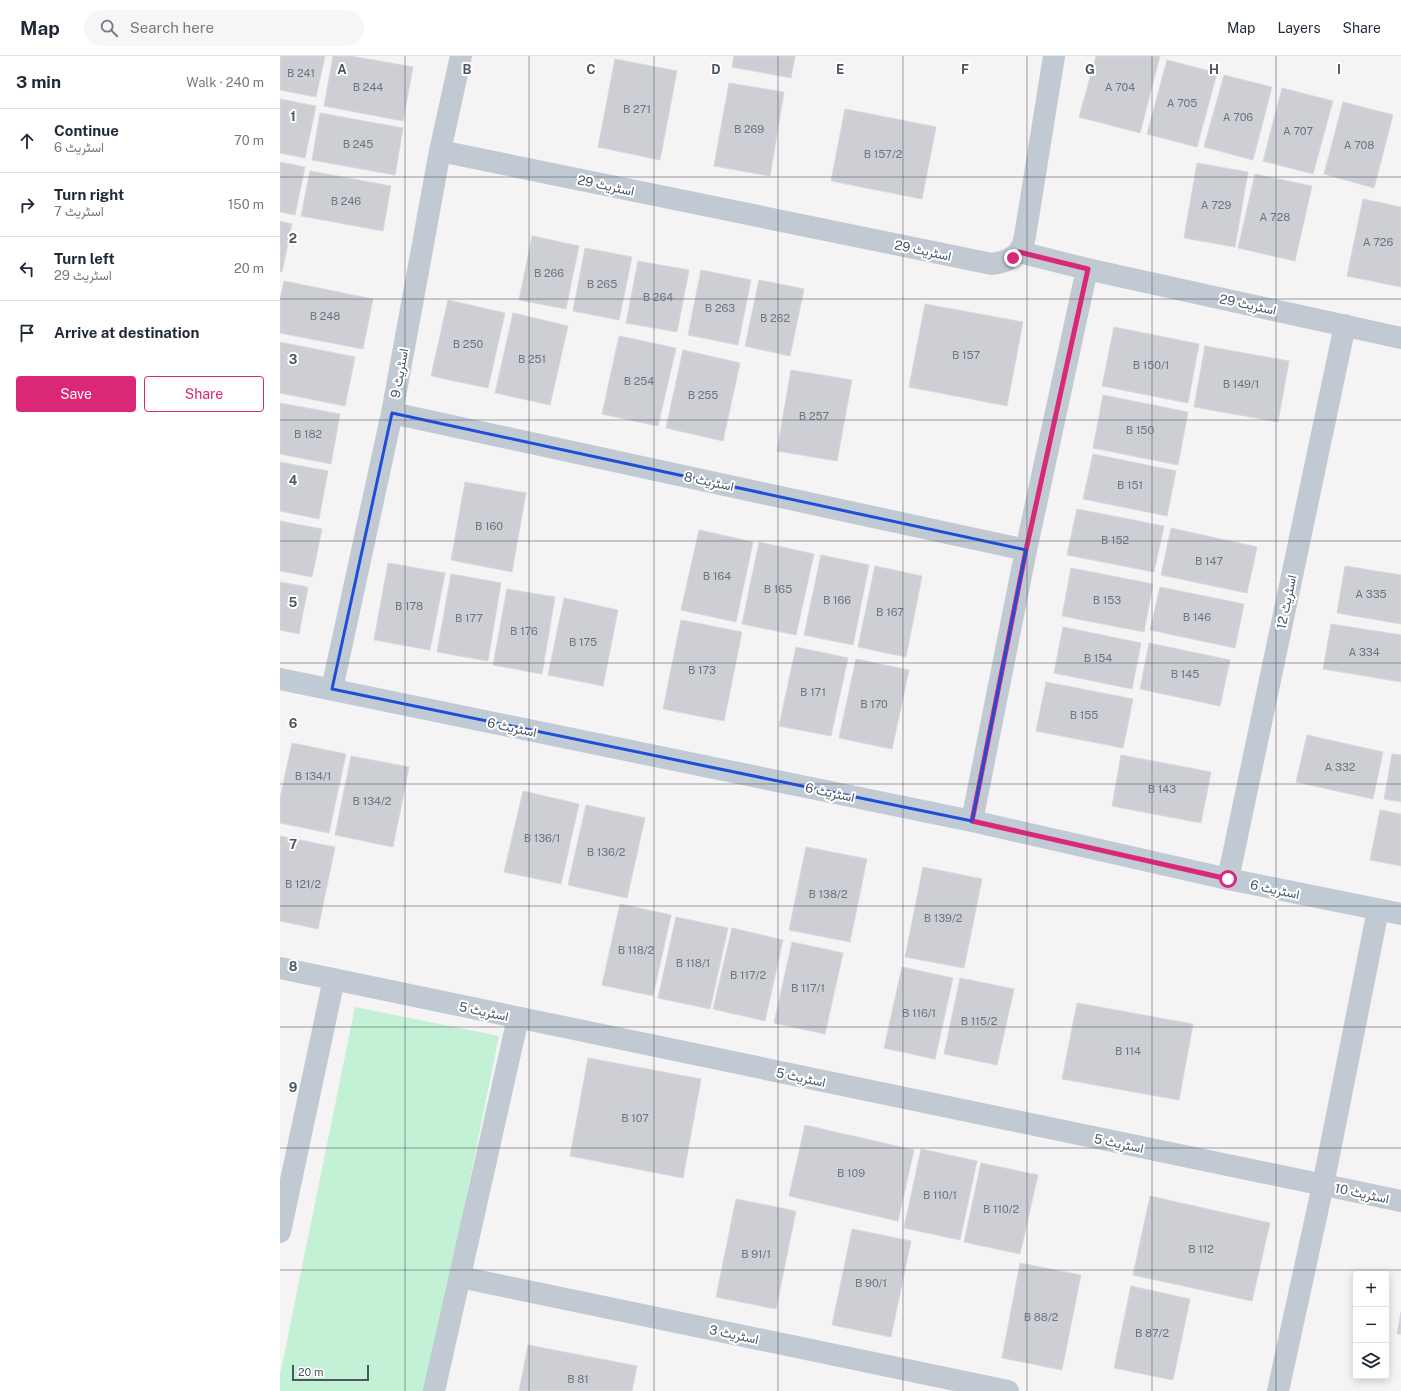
<!DOCTYPE html>
<html lang="en">
<head>
<meta charset="utf-8">
<style>
  body { margin:0; font-family:"Public Sans",Vazirmatn,sans-serif; background:#f6f6f7; color:#1f2937 }
  .controls { position:absolute; right:12px; bottom:12px; display:grid; overflow:hidden; border-radius:4px; box-shadow:0 2px 10px #0003 }
  .controls button { width:36px; height:36px; display:grid; place-items:center; padding:0; border:0; border-bottom:1px solid #e0e1e3; background:#fff; color:#1f2937; font:20px sans-serif }
  .scale { position:absolute; left:12px; bottom:10px; width:77px; box-sizing:border-box; padding-left:4px; border:2px solid #4a5661; border-top:0; font-size:11px; line-height:14px; white-space:nowrap; color:#4a5661; -webkit-text-stroke:3px #fff; paint-order:stroke }
  .stop { position:absolute; width:12px; height:12px; margin:-9px; border:3px solid #db2777; border-radius:50%; background:#fff }
  .stop.end { background:#db2777; border-color:#fff; box-shadow:0 1px 4px #0008 }
  .list { margin:0; padding:0; list-style:none }
  h2 { display:flex; justify-content:space-between; align-items:center; height:52px; margin:0; padding:0 16px; font-size:17px }
  h2 small { font-size:13px; font-weight:400; color:#747a83 }
  .list li { display:grid; grid-template-columns:26px 1fr auto; gap:12px; align-items:center; box-sizing:border-box; height:64px; padding:0 16px; border-top:1px solid #e0e1e3 }
  .list b { display:block; font-size:15px; white-space:nowrap }
  .list p { margin:0; font-size:13px; white-space:nowrap; color:#747a83 }
  .list em { font-size:13px; font-style:normal; color:#747a83 }
  .actions { display:flex; gap:8px; padding:12px 16px }
  .actions a { flex:1; padding:9px 0; border:1px solid #db2777; border-radius:4px; text-align:center; font-size:14px; color:#db2777 }
  .actions .main { background:#db2777; color:#fff }
  .icon { flex:none; width:22px; height:22px; fill:none; stroke:currentColor; stroke-width:2; stroke-linecap:round; stroke-linejoin:round }
  .map { position:relative; flex:none; width:1121px; height:1335px; overflow:hidden }
  header { display:flex; align-items:center; gap:24px; box-sizing:border-box; height:56px; padding:0 20px; background:#fff; border-bottom:1px solid #e0e1e3 }
  header strong { font-size:19px }
  nav { display:flex; gap:22px; margin-inline-start:auto; font-size:14px }
  .search { width:280px; height:36px; background:#f6f6f7; display:flex; align-items:center; gap:10px; box-sizing:border-box; padding:0 14px; border-radius:22px; color:#747a83; font-size:15px }
  main { display:flex }
  aside { flex:1; background:#fff }
  .map>svg:first-child { display:block }
  .green { fill:#c3f1d5 }
  .building { fill:#cdcfd5; stroke:#d7d9de }
  .lines { fill:none; stroke-linecap:round; stroke-linejoin:round }
  .street { stroke:#c1cad2; stroke-width:22 }
  .secondary { stroke:#c1cbd6; stroke-width:22 }
  .route { stroke:#db2777; stroke-width:5 }
  .marked { fill:none; stroke:#1d4ed8; stroke-width:3; stroke-linejoin:round }
  .grid { fill:none; stroke:#4a5661; stroke-width:1; stroke-opacity:0.55 }
  .labels { text-anchor:middle; stroke-width:4; stroke-linejoin:round; paint-order:stroke }
  .number-label { font-size:11px; fill:#6b747e }
  .street-label { font-size:13px; fill:#4a5661; stroke:#fff }
  .grid-label { font-size:13px; text-anchor:middle; font-weight:bold; fill:#4a5661; stroke:#fff; stroke-width:4; stroke-linejoin:round; paint-order:stroke }
</style>
</head>
<body>
<header>
<strong>Map</strong>
<div class="search"><svg class="icon" aria-label="search" viewBox="0 0 24 24"><circle cx="10" cy="10" r="6"/><path d="M15 15l6 6"/></svg>Search here</div>
<nav><a>Map</a><a>Layers</a><a>Share</a></nav>
</header>
<main>
<aside>
<h2>3 min<small>Walk · 240 m</small></h2>
<ul class="list">
<li><svg class="icon" aria-label="ahead" viewBox="0 0 24 24"><path d="M12 20V5M6 11l6-6 6 6"/></svg><div><b>Continue</b><p>اسٹریٹ 6</p></div><em>70 m</em></li>
<li><svg class="icon" aria-label="right" viewBox="0 0 24 24"><path d="M7 20v-9h11M14 6l5 5-5 5"/></svg><div><b>Turn right</b><p>اسٹریٹ 7</p></div><em>150 m</em></li>
<li><svg class="icon" aria-label="left" viewBox="0 0 24 24"><path d="M17 20v-9H6M10 6l-5 5 5 5"/></svg><div><b>Turn left</b><p>اسٹریٹ 29</p></div><em>20 m</em></li>
<li><svg class="icon" aria-label="arrive" viewBox="0 0 24 24"><path d="M6 21V4h12l-3 4 3 4H6"/></svg><div><b>Arrive at destination</b></div></li>
</ul>
<div class="actions"><a class="main">Save</a><a>Share</a></div>
</aside>
<div class="map">
<svg width="1121" height="1335" viewBox="0 0 1121 1335">
  <rect width="100%" height="100%" fill="#f5f3f3"/>
  <polygon class="green" points="75,951 219,980 147,1335 0,1335 0,1319"/>
  <g class="building">
    <polygon points="0,0 45,0 36,41 0,34"/>
    <polygon points="53,0 71,0 133,11 123,65 44,50"/>
    <polygon points="454,0 515,0 511,22 452,11"/>
    <polygon points="816,0 880,0 860,77 799,61"/>
    <polygon points="335,3 397,15 380,104 318,91"/>
    <polygon points="887,4 937,17 917,91 867,78"/>
    <polygon points="944,19 992,31 973,104 924,91"/>
    <polygon points="449,27 504,36 490,120 434,110"/>
    <polygon points="1002,32 1053,45 1033,118 983,105"/>
    <polygon points="0,43 36,50 25,102 0,97"/>
    <polygon points="1063,46 1113,59 1094,132 1044,118"/>
    <polygon points="565,53 656,71 642,143 551,125"/>
    <polygon points="40,57 123,72 115,119 32,104"/>
    <polygon points="0,106 25,111 15,159 0,156"/>
    <polygon points="917,107 968,116 955,191 904,182"/>
    <polygon points="30,115 111,130 103,175 21,160"/>
    <polygon points="975,118 1032,130 1015,205 958,192"/>
    <polygon points="1083,143 1121,151 1121,231 1067,220"/>
    <polygon points="0,165 12,168 2,216 0,215"/>
    <polygon points="252,180 299,190 286,253 239,244"/>
    <polygon points="305,192 352,201 339,264 293,255"/>
    <polygon points="358,205 409,214 397,276 346,267"/>
    <polygon points="421,214 471,224 458,289 408,279"/>
    <polygon points="479,224 524,233 510,300 465,290"/>
    <polygon points="4,225 93,243 83,293 0,277 0,243"/>
    <polygon points="168,244 225,257 208,332 151,320"/>
    <polygon points="645,248 743,266 727,350 629,331"/>
    <polygon points="233,257 288,270 270,349 215,337"/>
    <polygon points="834,271 919,288 908,347 822,330"/>
    <polygon points="339,280 396,292 378,370 322,358"/>
    <polygon points="0,286 75,301 65,350 0,337"/>
    <polygon points="925,290 1009,305 998,366 914,351"/>
    <polygon points="403,294 460,307 443,385 386,372"/>
    <polygon points="511,314 572,324 557,405 497,395"/>
    <polygon points="823,339 908,356 898,409 813,392"/>
    <polygon points="0,347 60,358 51,408 0,398"/>
    <polygon points="813,398 896,415 887,460 803,443"/>
    <polygon points="0,406 48,415 39,463 0,455"/>
    <polygon points="185,426 246,437 232,516 171,504"/>
    <polygon points="797,453 884,470 874,516 787,499"/>
    <polygon points="0,465 42,473 32,521 0,515"/>
    <polygon points="891,472 977,491 967,537 881,519"/>
    <polygon points="419,474 473,486 456,566 401,554"/>
    <polygon points="479,486 534,498 516,579 462,568"/>
    <polygon points="541,499 589,509 573,589 524,579"/>
    <polygon points="108,507 165,517 150,594 94,584"/>
    <polygon points="595,510 642,520 626,601 578,591"/>
    <polygon points="1065,510 1121,519 1121,568 1057,557"/>
    <polygon points="791,512 873,528 864,576 782,560"/>
    <polygon points="171,518 221,527 208,605 157,596"/>
    <polygon points="0,526 28,531 19,578 0,574"/>
    <polygon points="880,531 964,548 955,592 870,574"/>
    <polygon points="227,533 275,541 262,618 213,609"/>
    <polygon points="284,542 338,554 323,630 268,619"/>
    <polygon points="401,564 462,576 444,665 383,653"/>
    <polygon points="1051,568 1121,579 1121,626 1043,613"/>
    <polygon points="783,571 861,587 852,633 774,617"/>
    <polygon points="869,587 950,604 940,650 860,633"/>
    <polygon points="516,591 568,602 551,680 499,670"/>
    <polygon points="576,603 629,614 612,693 559,682"/>
    <polygon points="766,626 853,643 843,692 756,675"/>
    <polygon points="1027,679 1103,696 1093,743 1016,726"/>
    <polygon points="12,687 66,698 49,777 0,767 0,742"/>
    <polygon points="1112,698 1121,699 1121,746 1104,743"/>
    <polygon points="841,699 931,716 921,767 832,750"/>
    <polygon points="71,700 129,711 113,791 55,779"/>
    <polygon points="243,735 299,748 281,828 224,816"/>
    <polygon points="306,749 365,762 347,842 288,829"/>
    <polygon points="1100,754 1121,758 1121,810 1090,804"/>
    <polygon points="0,780 55,791 38,873 0,865"/>
    <polygon points="526,791 587,803 570,886 509,874"/>
    <polygon points="643,811 702,823 684,912 625,901"/>
    <polygon points="340,848 391,859 373,940 322,929"/>
    <polygon points="396,861 448,872 430,953 378,942"/>
    <polygon points="452,872 503,884 485,965 433,953"/>
    <polygon points="512,886 563,897 545,978 494,967"/>
    <polygon points="622,911 673,922 655,1003 604,992"/>
    <polygon points="680,922 734,933 717,1009 664,998"/>
    <polygon points="797,947 913,968 899,1044 782,1023"/>
    <polygon points="308,1002 421,1023 403,1122 290,1100"/>
    <polygon points="525,1069 634,1094 618,1165 509,1140"/>
    <polygon points="641,1093 697,1105 680,1184 624,1172"/>
    <polygon points="701,1107 758,1119 740,1198 684,1186"/>
    <polygon points="870,1140 990,1167 972,1245 853,1219"/>
    <polygon points="456,1143 516,1155 496,1253 436,1241"/>
    <polygon points="572,1173 631,1185 611,1281 552,1269"/>
    <polygon points="740,1207 801,1219 782,1314 722,1302"/>
    <polygon points="851,1230 910,1243 893,1324 834,1312"/>
    <polygon points="1121,1256 1121,1278 1117,1278"/>
    <polygon points="248,1289 357,1310 352,1335 239,1335"/>
  </g>
  <g class="lines">
    <g class="street">
      <path d="M160,95L712,208C724,206 730,204 739,196L807,213L1121,282"/>
      <polyline points="739,196 743,188 745,180 774,0"/>
      <polyline points="112,357 746,494"/>
      <polyline points="52,633 112,357 160,95 181,0"/>
      <polyline points="692,765 746,494 807,213"/>
      <polyline points="948,823 1065,269"/>
      <polyline points="0,912 1121,1145"/>
      <polyline points="0,1176 54,923"/>
      <polyline points="180,1221 728,1335"/>
      <polyline points="154,1335 238,962"/>
      <polyline points="998,1335 1043,1129 1098,854"/>
    </g>
    <polyline class="secondary" points="0,623 692,765 948,823 1121,858"/>
  </g>
  <g class="lines">
    <polyline class="route" points="733,202 739,196 808,213 746,494 692,765 948,823"/>
  </g>
  <path class="marked" d="M112,357L746,494L692,765L52,633Z"/>
  <path class="grid" d="M125,0V1335M249,0V1335M374,0V1335M498,0V1335M623,0V1335M747,0V1335M872,0V1335M996,0V1335M0,121H1121M0,243H1121M0,364H1121M0,485H1121M0,607H1121M0,728H1121M0,850H1121M0,971H1121M0,1092H1121M0,1214H1121"/>
  <g class="labels">
    <g class="number-label">
      <text x="21" y="21">B 241</text>
      <text x="88" y="35">B 244</text>
      <text x="840" y="35">A 704</text>
      <text x="902" y="51">A 705</text>
      <text x="357" y="57">B 271</text>
      <text x="958" y="65">A 706</text>
      <text x="469" y="77">B 269</text>
      <text x="1018" y="79">A 707</text>
      <text x="78" y="92">B 245</text>
      <text x="1079" y="93">A 708</text>
      <text x="603" y="102">B 157/2</text>
      <text x="66" y="149">B 246</text>
      <text x="936" y="153">A 729</text>
      <text x="995" y="165">A 728</text>
      <text x="1098" y="190">A 726</text>
      <text x="269" y="221">B 266</text>
      <text x="322" y="232">B 265</text>
      <text x="378" y="245">B 264</text>
      <text x="440" y="256">B 263</text>
      <text x="45" y="264">B 248</text>
      <text x="495" y="266">B 262</text>
      <text x="188" y="292">B 250</text>
      <text x="686" y="303">B 157</text>
      <text x="252" y="307">B 251</text>
      <text x="871" y="313">B 150/1</text>
      <text x="359" y="329">B 254</text>
      <text x="961" y="332">B 149/1</text>
      <text x="423" y="343">B 255</text>
      <text x="534" y="364">B 257</text>
      <text x="860" y="378">B 150</text>
      <text x="28" y="382">B 182</text>
      <text x="850" y="433">B 151</text>
      <text x="209" y="474">B 160</text>
      <text x="835" y="488">B 152</text>
      <text x="929" y="509">B 147</text>
      <text x="437" y="524">B 164</text>
      <text x="498" y="537">B 165</text>
      <text x="1091" y="542">A 335</text>
      <text x="557" y="548">B 166</text>
      <text x="827" y="548">B 153</text>
      <text x="129" y="554">B 178</text>
      <text x="610" y="560">B 167</text>
      <text x="917" y="565">B 146</text>
      <text x="189" y="566">B 177</text>
      <text x="244" y="579">B 176</text>
      <text x="303" y="590">B 175</text>
      <text x="1084" y="600">A 334</text>
      <text x="818" y="606">B 154</text>
      <text x="422" y="618">B 173</text>
      <text x="905" y="622">B 145</text>
      <text x="533" y="640">B 171</text>
      <text x="594" y="652">B 170</text>
      <text x="804" y="663">B 155</text>
      <text x="1060" y="715">A 332</text>
      <text x="33" y="724">B 134/1</text>
      <text x="882" y="737">B 143</text>
      <text x="92" y="749">B 134/2</text>
      <text x="262" y="786">B 136/1</text>
      <text x="326" y="800">B 136/2</text>
      <text x="23" y="832">B 121/2</text>
      <text x="548" y="842">B 138/2</text>
      <text x="663" y="866">B 139/2</text>
      <text x="356" y="898">B 118/2</text>
      <text x="413" y="911">B 118/1</text>
      <text x="468" y="923">B 117/2</text>
      <text x="528" y="936">B 117/1</text>
      <text x="639" y="961">B 116/1</text>
      <text x="699" y="969">B 115/2</text>
      <text x="848" y="999">B 114</text>
      <text x="355" y="1066">B 107</text>
      <text x="571" y="1121">B 109</text>
      <text x="660" y="1143">B 110/1</text>
      <text x="721" y="1157">B 110/2</text>
      <text x="921" y="1197">B 112</text>
      <text x="476" y="1202">B 91/1</text>
      <text x="591" y="1231">B 90/1</text>
      <text x="761" y="1265">B 88/2</text>
      <text x="872" y="1281">B 87/2</text>
      <text x="298" y="1327">B 81</text>
    </g>
    <g class="street-label">
      <text transform="translate(326 129) rotate(12)" y="5">اسٹریٹ 29</text>
      <text transform="translate(643 194) rotate(12)" y="5">اسٹریٹ 29</text>
      <text transform="translate(968 248) rotate(12)" y="5">اسٹریٹ 29</text>
      <text transform="translate(119 317) rotate(-80)" y="5">اسٹریٹ 9</text>
      <text transform="translate(429 425) rotate(12)" y="5">اسٹریٹ 8</text>
      <text transform="translate(1006 546) rotate(-78)" y="5">اسٹریٹ 12</text>
      <text transform="translate(232 671) rotate(12)" y="5">اسٹریٹ 6</text>
      <text transform="translate(550 736) rotate(12)" y="5">اسٹریٹ 6</text>
      <text transform="translate(995 833) rotate(12)" y="5">اسٹریٹ 6</text>
      <text transform="translate(204 955) rotate(12)" y="5">اسٹریٹ 5</text>
      <text transform="translate(521 1021) rotate(12)" y="5">اسٹریٹ 5</text>
      <text transform="translate(839 1087) rotate(12)" y="5">اسٹریٹ 5</text>
      <text transform="translate(1082 1137) rotate(12)" y="5">اسٹریٹ 10</text>
      <text transform="translate(454 1278) rotate(12)" y="5">اسٹریٹ 3</text>
    </g>
  </g>
  <g class="grid-label">
    <text x="62" y="18">A</text>
    <text x="187" y="18">B</text>
    <text x="311" y="18">C</text>
    <text x="436" y="18">D</text>
    <text x="560" y="18">E</text>
    <text x="685" y="18">F</text>
    <text x="810" y="18">G</text>
    <text x="934" y="18">H</text>
    <text x="1059" y="18">I</text>
    <text x="13" y="65">1</text>
    <text x="13" y="187">2</text>
    <text x="13" y="308">3</text>
    <text x="13" y="429">4</text>
    <text x="13" y="551">5</text>
    <text x="13" y="672">6</text>
    <text x="13" y="793">7</text>
    <text x="13" y="915">8</text>
    <text x="13" y="1036">9</text>
  </g>
</svg>
<div class="controls">
<button>+</button>
<button>−</button>
<button><svg class="icon" aria-label="layers" viewBox="0 0 24 24"><path d="M12 4l9 5-9 5-9-5zM3 14l9 5 9-5"/></svg></button>
</div>
<div class="scale">20 m</div>
<div class="stop" style="left:948px;top:823px"></div>
<div class="stop end" style="left:733px;top:202px"></div>
</div>
</main>
</body>
</html>
